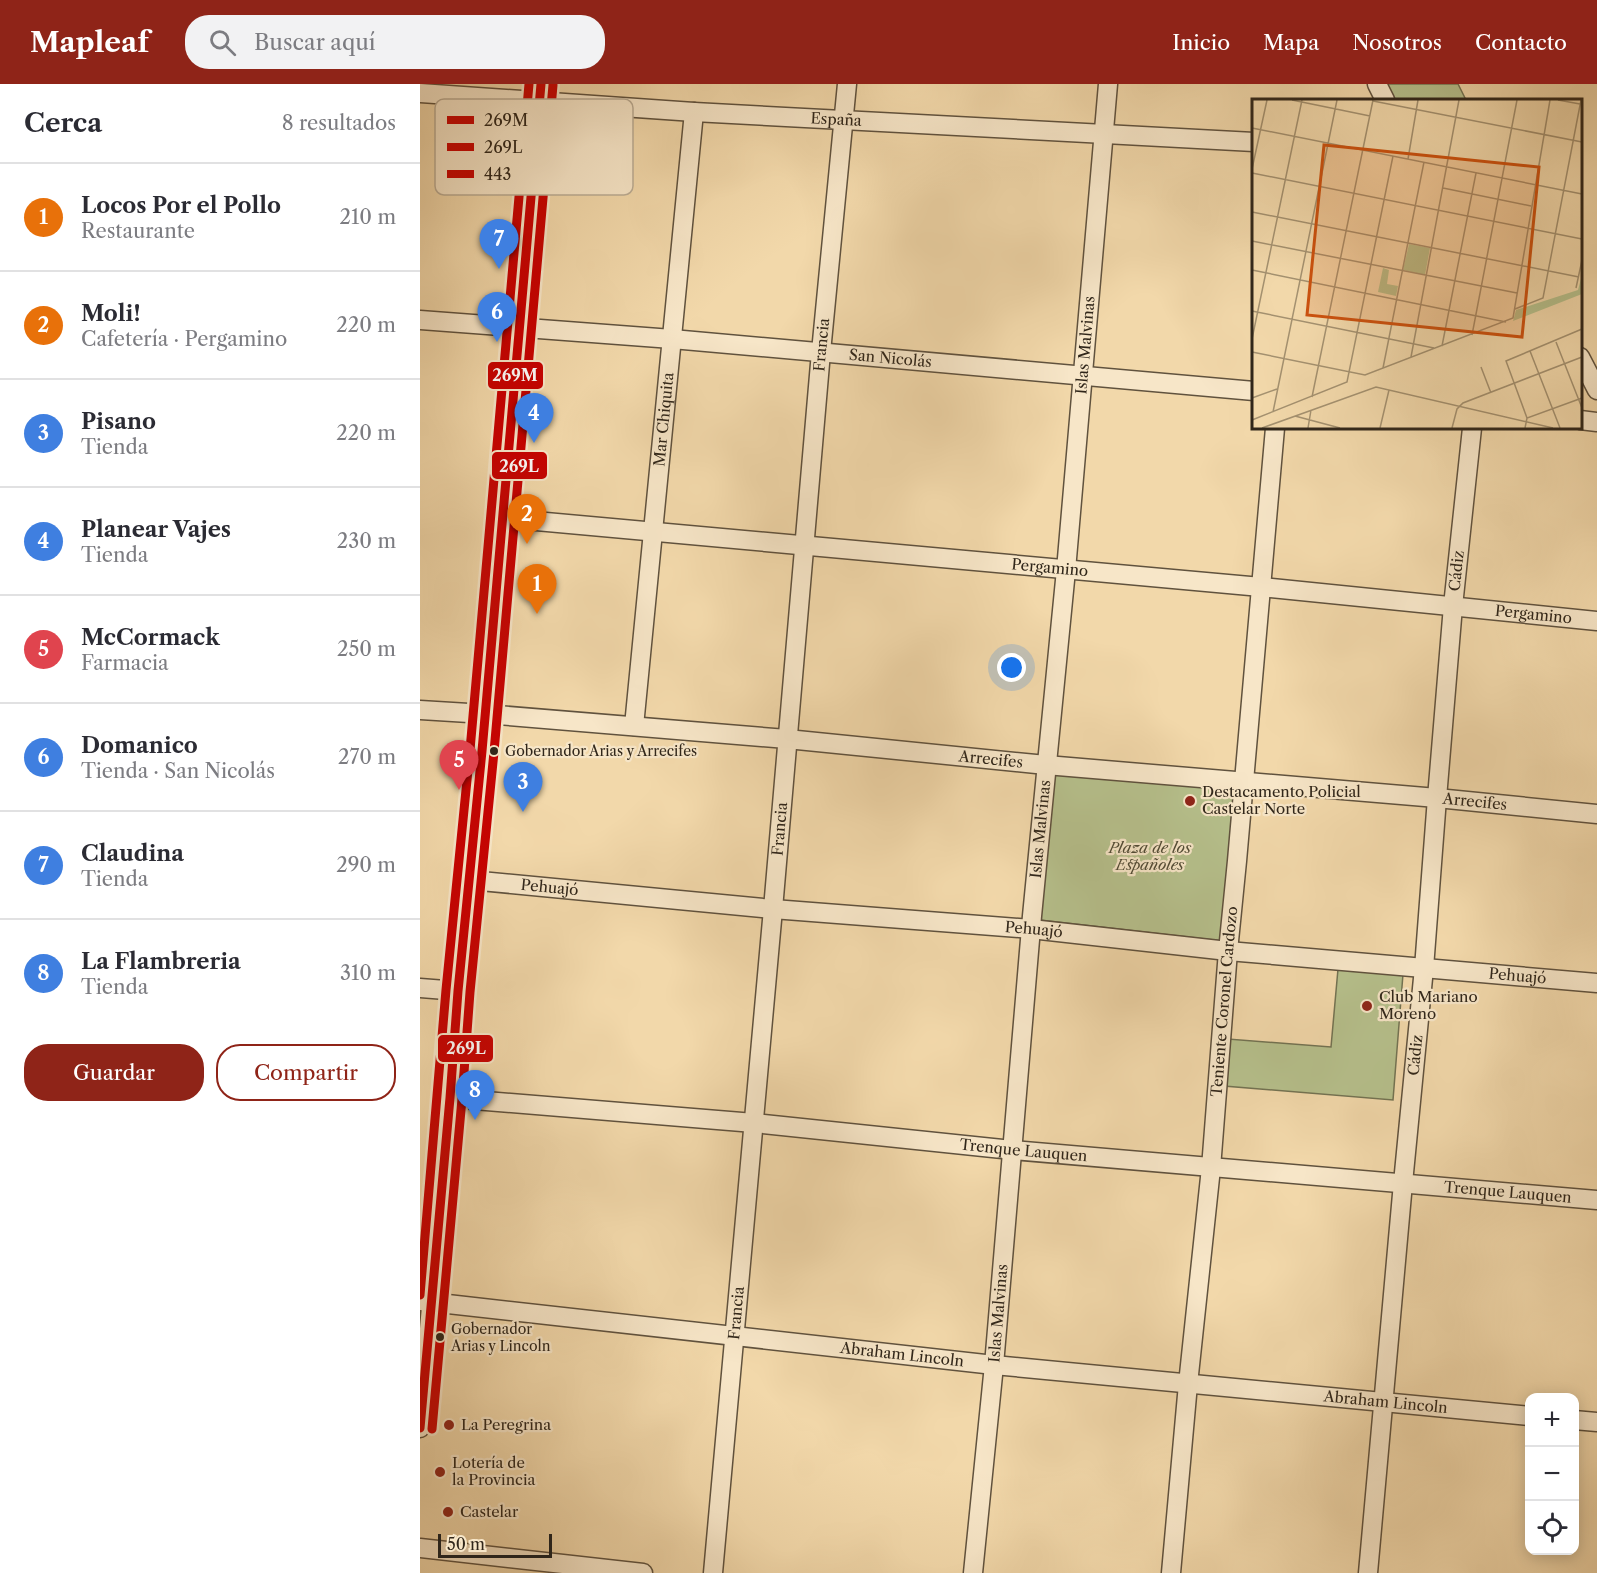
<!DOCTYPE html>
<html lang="es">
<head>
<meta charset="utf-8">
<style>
  body { margin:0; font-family:"Libre Caslon Text",serif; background:#f2f2f3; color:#2b2b33 }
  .controls { position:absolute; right:18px; bottom:18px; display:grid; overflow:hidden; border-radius:12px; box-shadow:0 3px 15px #0003 }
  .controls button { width:54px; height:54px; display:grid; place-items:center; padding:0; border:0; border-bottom:2px solid #e1e1e2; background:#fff; color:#2b2b33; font:30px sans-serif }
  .scale { position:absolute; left:18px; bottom:15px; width:114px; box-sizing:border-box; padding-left:6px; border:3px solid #30261a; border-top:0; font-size:16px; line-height:21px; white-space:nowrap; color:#30261a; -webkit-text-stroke:4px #f7e6c8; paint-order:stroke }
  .you { position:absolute; left:592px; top:584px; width:21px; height:21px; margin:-15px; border:4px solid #fff; border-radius:50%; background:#1a73e8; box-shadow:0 0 0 9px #1a73e833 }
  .badge { display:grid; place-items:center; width:39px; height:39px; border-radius:50%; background:#8f2418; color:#fff; font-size:20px; font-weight:700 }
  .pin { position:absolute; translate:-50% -50px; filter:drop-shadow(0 2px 3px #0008) }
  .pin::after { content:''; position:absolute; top:32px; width:21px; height:18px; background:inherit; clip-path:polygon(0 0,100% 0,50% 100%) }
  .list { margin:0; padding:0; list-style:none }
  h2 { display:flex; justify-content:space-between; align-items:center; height:78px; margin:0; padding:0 24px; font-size:26px }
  h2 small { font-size:20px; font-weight:400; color:#7c7c81 }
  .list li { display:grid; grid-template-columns:39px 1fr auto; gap:18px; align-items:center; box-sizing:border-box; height:108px; padding:0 24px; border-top:2px solid #e1e1e2 }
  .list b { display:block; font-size:22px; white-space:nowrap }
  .list p { margin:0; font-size:20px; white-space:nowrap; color:#7c7c81 }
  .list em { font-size:20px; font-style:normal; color:#7c7c81 }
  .actions { display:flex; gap:12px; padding:18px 24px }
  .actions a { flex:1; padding:14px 0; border:2px solid #8f2418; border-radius:24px; text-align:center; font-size:21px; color:#8f2418 }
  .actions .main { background:#8f2418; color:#fff }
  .icon { flex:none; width:33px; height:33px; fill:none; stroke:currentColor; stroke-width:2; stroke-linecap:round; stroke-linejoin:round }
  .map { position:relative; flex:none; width:1177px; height:1489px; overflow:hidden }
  header { display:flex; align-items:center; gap:36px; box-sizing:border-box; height:84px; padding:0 30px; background:#8f2418; color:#fff }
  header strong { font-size:28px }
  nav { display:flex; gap:33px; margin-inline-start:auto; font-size:21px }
  .search { width:420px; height:54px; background:#f2f2f3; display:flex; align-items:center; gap:15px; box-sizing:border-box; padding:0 21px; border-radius:24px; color:#7c7c81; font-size:22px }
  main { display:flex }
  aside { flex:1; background:#fff }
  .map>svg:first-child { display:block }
  .green { fill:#b6c08c; stroke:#737353; stroke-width:1.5 }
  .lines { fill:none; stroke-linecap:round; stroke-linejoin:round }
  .minor-casing { stroke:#60523e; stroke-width:21 }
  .minor { stroke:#f7e6c8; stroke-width:18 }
  .bus-1-casing { stroke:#f7e6c8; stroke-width:14 }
  .bus-2-casing { stroke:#f7e6c8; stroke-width:14 }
  .bus-3-casing { stroke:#f7e6c8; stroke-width:14 }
  .bus-1 { stroke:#c70201; stroke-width:9 }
  .bus-2 { stroke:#c70201; stroke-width:9 }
  .bus-3 { stroke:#c70201; stroke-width:9 }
  .bus-dot { fill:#30261a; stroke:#f7e6c8; stroke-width:2 }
  .poi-dot { fill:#8f2418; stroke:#f7e6c8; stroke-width:2 }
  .labels { text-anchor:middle; stroke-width:4.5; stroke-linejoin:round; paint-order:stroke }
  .bus-label { font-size:14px; fill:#30261a; stroke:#f7e6c8; text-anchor:start }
  .street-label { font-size:15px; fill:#30261a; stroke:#f7e6c8 }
  .poi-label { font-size:15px; fill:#30261a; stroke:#f7e6c8; text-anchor:start }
  .park-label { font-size:15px; font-style:italic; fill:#524c36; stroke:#f7e6c8 }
  .inset-road { fill:none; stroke:#a49170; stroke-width:1.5 }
  .view { fill:#cc510e; fill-opacity:0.15; stroke:#cc510e; stroke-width:3 }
  .inset-edge { fill:none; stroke:#30261a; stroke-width:3 }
  .key { fill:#f7e6c8; stroke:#bbac94; stroke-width:1.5 }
  .key-label { font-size:16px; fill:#30261a }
  .line-badge { stroke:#f7e6c8; stroke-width:2 }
  .badge-label { font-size:16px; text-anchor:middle; font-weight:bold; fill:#fff }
</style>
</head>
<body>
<header>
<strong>Mapleaf</strong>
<div class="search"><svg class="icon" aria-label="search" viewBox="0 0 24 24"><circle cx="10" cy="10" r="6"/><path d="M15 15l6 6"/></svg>Buscar aquí</div>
<nav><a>Inicio</a><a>Mapa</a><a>Nosotros</a><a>Contacto</a></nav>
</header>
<main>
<aside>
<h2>Cerca<small>8 resultados</small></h2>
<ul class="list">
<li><span class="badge" style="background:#e8710a">1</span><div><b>Locos Por el Pollo</b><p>Restaurante</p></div><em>210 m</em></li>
<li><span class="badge" style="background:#e8710a">2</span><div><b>Moli!</b><p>Cafetería · Pergamino</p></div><em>220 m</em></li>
<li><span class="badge" style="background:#3f7fe0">3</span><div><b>Pisano</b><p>Tienda</p></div><em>220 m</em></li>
<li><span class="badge" style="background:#3f7fe0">4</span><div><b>Planear Vajes</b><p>Tienda</p></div><em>230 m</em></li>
<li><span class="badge" style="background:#e0444e">5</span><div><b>McCormack</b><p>Farmacia</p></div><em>250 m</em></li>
<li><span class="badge" style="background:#3f7fe0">6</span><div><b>Domanico</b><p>Tienda · San Nicolás</p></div><em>270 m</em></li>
<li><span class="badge" style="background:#3f7fe0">7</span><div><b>Claudina</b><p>Tienda</p></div><em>290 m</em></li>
<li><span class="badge" style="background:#3f7fe0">8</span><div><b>La Flambreria</b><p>Tienda</p></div><em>310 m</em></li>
</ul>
<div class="actions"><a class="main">Guardar</a><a>Compartir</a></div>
</aside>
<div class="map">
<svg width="1177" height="1489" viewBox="0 0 1177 1489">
  <rect width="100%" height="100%" fill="#f2d8aa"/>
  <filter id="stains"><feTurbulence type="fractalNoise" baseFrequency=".00333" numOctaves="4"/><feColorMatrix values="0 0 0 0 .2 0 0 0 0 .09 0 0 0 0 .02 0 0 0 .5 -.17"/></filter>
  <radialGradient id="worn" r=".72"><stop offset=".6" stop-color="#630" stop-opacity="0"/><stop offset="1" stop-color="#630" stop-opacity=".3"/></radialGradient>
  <g class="green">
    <polygon points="966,0 1038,0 1046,16 974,16"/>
    <polygon points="634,690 817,705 803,857 620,836"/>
    <polygon points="918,885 983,890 973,1016 804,1002 808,955 911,963"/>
  </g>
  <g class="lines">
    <defs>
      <g id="minor">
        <polyline points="957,0 965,16"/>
        <path id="s1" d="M0,9L274,28L834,58"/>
        <path id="s2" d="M0,236L252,255L834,307"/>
        <polyline points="1160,273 1177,306"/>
        <polyline points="1160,336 1177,338"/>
        <path id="s3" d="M82,434L841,503L1177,537"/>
        <path id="s4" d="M0,626L65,630L367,655L626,681L1017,714L1177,730"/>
        <path id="s5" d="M214,642L274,28"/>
        <path id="s6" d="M50,796L353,825L611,845L808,867L1177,899"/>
        <polyline points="0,904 38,907"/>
        <path id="s7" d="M30,1014L334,1039L592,1066L1177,1116"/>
        <path id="s8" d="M1,1217L574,1281L1110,1332"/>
        <polyline points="1154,1336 1177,1338"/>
        <polyline points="0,1344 30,1014 38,907 62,667 121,0"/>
        <polyline points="0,1464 223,1489"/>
        <path id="s9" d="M293,1489L353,825L401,268L427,0"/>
        <path id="s10" d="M553,1489L574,1281L612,832L646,486L688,0"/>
        <path id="s11" d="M751,1489L768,1300L791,1084L808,867L817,777L855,344"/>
        <path id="s12" d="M948,1489L983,1099L1004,884L1017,714L1033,522L1052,344"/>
      </g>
    </defs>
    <use href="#minor" class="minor-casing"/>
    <use href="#minor" class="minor"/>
    <defs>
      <polyline id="bus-1" points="0,1344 30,1014 38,907 62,667 121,0"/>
      <polyline id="bus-2" points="12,1345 42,1015 50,908 74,668 133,1"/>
      <polyline id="bus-3" points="0,1211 26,906 50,666 109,0"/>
    </defs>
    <use href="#bus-1" class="bus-1-casing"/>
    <use href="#bus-2" class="bus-2-casing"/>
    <use href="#bus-3" class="bus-3-casing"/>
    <use href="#bus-1" class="bus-1"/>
    <use href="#bus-2" class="bus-2"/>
    <use href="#bus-3" class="bus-3"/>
  </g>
  <g class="bus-dot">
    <circle cx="74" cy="667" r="5"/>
    <circle cx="20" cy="1253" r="5"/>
  </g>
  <g class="poi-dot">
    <circle cx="770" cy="717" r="6"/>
    <circle cx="947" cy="922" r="6"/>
    <circle cx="29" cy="1341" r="6"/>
    <circle cx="20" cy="1388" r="6"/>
    <circle cx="28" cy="1428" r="6"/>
  </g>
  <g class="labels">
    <g class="bus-label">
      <text x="85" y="672">Gobernador Arias y Arrecifes</text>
      <text x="31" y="1250">Gobernador<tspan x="31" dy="17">Arias y Lincoln</tspan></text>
    </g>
    <g class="street-label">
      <text dy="5" stroke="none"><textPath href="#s1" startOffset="417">España</textPath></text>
      <text dy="5" stroke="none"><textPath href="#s9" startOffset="1233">Francia</textPath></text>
      <text dy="5" stroke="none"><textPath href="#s10" startOffset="1233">Islas Malvinas</textPath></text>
      <text dy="5" stroke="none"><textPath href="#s2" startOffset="472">San Nicolás</textPath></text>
      <text dy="5" stroke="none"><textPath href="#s5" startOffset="308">Mar Chiquita</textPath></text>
      <text dy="5" stroke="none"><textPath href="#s3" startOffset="550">Pergamino</textPath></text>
      <text dy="5" stroke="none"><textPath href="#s12" startOffset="1006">Cádiz</textPath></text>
      <text dy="5" stroke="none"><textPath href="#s3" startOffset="1036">Pergamino</textPath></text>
      <text dy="5" stroke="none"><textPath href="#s4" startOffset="573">Arrecifes</textPath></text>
      <text dy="5" stroke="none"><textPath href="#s4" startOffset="1059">Arrecifes</textPath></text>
      <text dy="5" stroke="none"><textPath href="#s10" startOffset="747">Islas Malvinas</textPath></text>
      <text dy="5" stroke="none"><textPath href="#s9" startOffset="747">Francia</textPath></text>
      <text dy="5" stroke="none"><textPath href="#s6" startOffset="80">Pehuajó</textPath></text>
      <text dy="5" stroke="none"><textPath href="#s6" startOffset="566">Pehuajó</textPath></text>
      <text dy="5" stroke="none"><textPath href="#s6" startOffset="1052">Pehuajó</textPath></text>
      <text dy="5" stroke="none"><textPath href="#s11" startOffset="574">Teniente Coronel Cardozo</textPath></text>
      <text dy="5" stroke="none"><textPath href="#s12" startOffset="520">Cádiz</textPath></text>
      <text dy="5" stroke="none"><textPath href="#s7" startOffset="576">Trenque Lauquen</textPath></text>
      <text dy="5" stroke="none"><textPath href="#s7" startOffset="1062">Trenque Lauquen</textPath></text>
      <text dy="5" stroke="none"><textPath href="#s9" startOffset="261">Francia</textPath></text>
      <text dy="5" stroke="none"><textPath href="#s10" startOffset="261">Islas Malvinas</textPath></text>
      <text dy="5" stroke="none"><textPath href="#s8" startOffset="484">Abraham Lincoln</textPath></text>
      <text dy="5" stroke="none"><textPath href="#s8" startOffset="970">Abraham Lincoln</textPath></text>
    </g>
    <g class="poi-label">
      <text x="782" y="713">Destacamento Policial<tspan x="782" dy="17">Castelar Norte</tspan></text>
      <text x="959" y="918">Club Mariano<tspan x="959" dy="17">Moreno</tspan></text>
      <text x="41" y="1346">La Peregrina</text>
      <text x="32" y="1384">Lotería de<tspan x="32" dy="17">la Provincia</tspan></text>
      <text x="40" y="1433">Castelar</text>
    </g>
    <g class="park-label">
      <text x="730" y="769">Plaza de los<tspan x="730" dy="17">Españoles</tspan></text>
    </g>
  </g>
  <g transform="translate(832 15)">
    <rect width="330" height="330" fill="#f2d8aa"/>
    <path d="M157,145L178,149L173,176L151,171ZM131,169L137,171L135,185L146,187L144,197L126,193ZM330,176V195L261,222L264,211L326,191Z" fill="#b6c08c"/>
    <path class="inset-road" d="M40,1L118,17M306,1L328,5M121,2L330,43M0,29L330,95M156,60L166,1M0,70L15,1M0,74L330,140M191,89L279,107M0,113L327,178M0,142L265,194M0,171L254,223M324,189L330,161M263,210L291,199L329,1M0,212L182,249M220,236L265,1M0,240L50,1M304,243L330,309M190,247L224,74M278,252L308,329M0,253L113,276L261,219L298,1M159,258L207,1M229,268L239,294M131,269L172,63M60,298L121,1M0,299L25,290M21,313L85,1M43,317L88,329M275,319L254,262L330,230M0,321L95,283L141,57M10,329L124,288L301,329M56,329L59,311M128,329L137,291M200,329L205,310L211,304L330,258M273,329L275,319L330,299"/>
    <path class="view" d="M72,46L287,68L270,238L55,216Z"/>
    <rect width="330" height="330" class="inset-edge"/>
  </g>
  <rect x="15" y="15" width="198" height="96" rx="9" class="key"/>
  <rect x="27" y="32" width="27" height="8" fill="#c70201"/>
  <rect x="27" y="59" width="27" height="8" fill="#c70201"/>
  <rect x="27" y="86" width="27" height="8" fill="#c70201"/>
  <g class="key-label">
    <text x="64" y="42">269M</text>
    <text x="64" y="69">269L</text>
    <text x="64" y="96">443</text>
  </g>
  <g class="line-badge">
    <rect x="67" y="277" width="57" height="29" rx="6" fill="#c70201"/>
    <rect x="71" y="367" width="57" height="29" rx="6" fill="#c70201"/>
    <rect x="17" y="950" width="57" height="29" rx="6" fill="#c70201"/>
  </g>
  <g class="badge-label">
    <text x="95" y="297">269M</text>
    <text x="99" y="388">269L</text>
    <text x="46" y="970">269L</text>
  </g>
  <rect width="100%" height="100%" filter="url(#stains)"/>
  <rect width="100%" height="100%" fill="url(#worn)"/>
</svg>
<div class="controls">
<button>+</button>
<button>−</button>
<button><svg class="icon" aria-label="locate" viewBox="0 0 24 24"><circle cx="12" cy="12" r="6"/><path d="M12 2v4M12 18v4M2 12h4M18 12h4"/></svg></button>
</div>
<div class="scale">50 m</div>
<div class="you"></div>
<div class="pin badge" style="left:117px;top:530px;background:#e8710a">1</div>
<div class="pin badge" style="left:107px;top:460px;background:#e8710a">2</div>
<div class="pin badge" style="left:103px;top:728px;background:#3f7fe0">3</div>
<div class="pin badge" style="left:114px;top:359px;background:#3f7fe0">4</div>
<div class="pin badge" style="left:39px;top:706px;background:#e0444e">5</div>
<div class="pin badge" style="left:77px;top:258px;background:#3f7fe0">6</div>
<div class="pin badge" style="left:79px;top:185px;background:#3f7fe0">7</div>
<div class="pin badge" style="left:55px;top:1036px;background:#3f7fe0">8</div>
</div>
</main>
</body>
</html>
